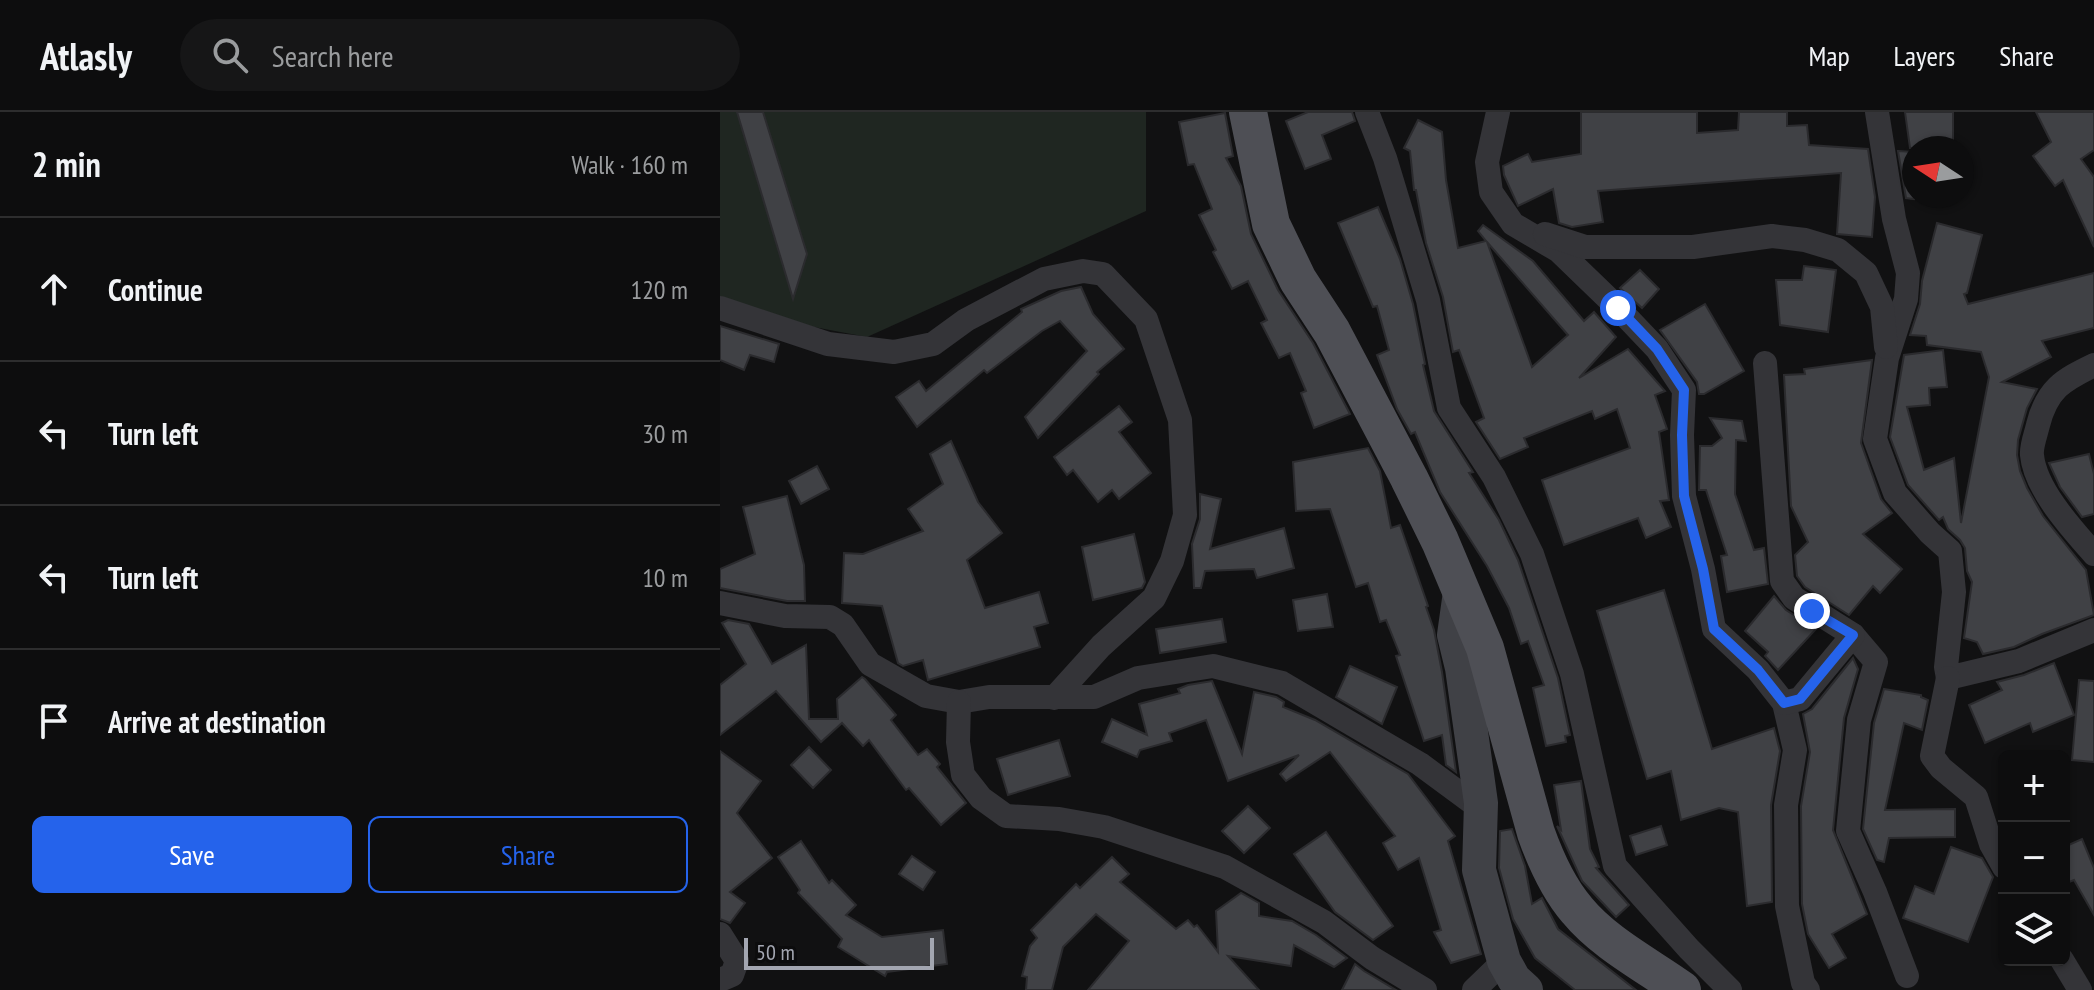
<!DOCTYPE html>
<html lang="en">
<head>
<meta charset="utf-8">
<style>
  body { margin:0; font-family:"PT Sans Narrow",sans-serif; background:#161617; color:#f1f3f6 }
  .controls { position:absolute; right:24px; bottom:24px; display:grid; overflow:hidden; border-radius:12px; box-shadow:0 2px 6px #0004 }
  .controls button { width:72px; height:72px; display:grid; place-items:center; padding:0; border:0; border-bottom:2px solid #2d2d2e; background:#0d0d0e; color:#f1f3f6; font:40px sans-serif }
  .compass { position:absolute; left:1182px; top:24px; width:72px; height:72px; border-radius:50%; background:#0d0d0e; box-shadow:0 2px 6px #0004; rotate:282deg }
  .scale { position:absolute; left:24px; bottom:20px; width:190px; box-sizing:border-box; padding-left:8px; border:4px solid #a3a6b1; border-top:0; font-size:22px; line-height:28px; white-space:nowrap; color:#a3a6b1; -webkit-text-stroke:6px #0c0c0d; paint-order:stroke }
  .stop { position:absolute; width:24px; height:24px; margin:-18px; border:6px solid #2563eb; border-radius:50%; background:#fff }
  .stop.end { background:#2563eb; border-color:#fff; box-shadow:0 2px 8px #0008 }
  .list { margin:0; padding:0; list-style:none }
  h2 { display:flex; justify-content:space-between; align-items:center; height:104px; margin:0; padding:0 32px; font-size:34px }
  h2 small { font-size:26px; font-weight:400; color:#9a9c9e }
  .list li { display:grid; grid-template-columns:52px 1fr auto; gap:24px; align-items:center; box-sizing:border-box; height:144px; padding:0 32px; border-top:2px solid #2d2d2e }
  .list b { display:block; font-size:30px; white-space:nowrap }
  .list em { font-size:26px; font-style:normal; color:#9a9c9e }
  .actions { display:flex; gap:16px; padding:24px 32px }
  .actions a { flex:1; padding:18px 0; border:2px solid #2563eb; border-radius:12px; text-align:center; font-size:28px; color:#2563eb }
  .actions .main { background:#2563eb; color:#fff }
  .icon { flex:none; width:44px; height:44px; fill:none; stroke:currentColor; stroke-width:2; stroke-linecap:round; stroke-linejoin:round }
  .map { position:relative; flex:none; width:1374px; height:878px; overflow:hidden }
  header { display:flex; align-items:center; gap:48px; box-sizing:border-box; height:112px; padding:0 40px; background:#0d0d0e; border-bottom:2px solid #2d2d2e }
  header strong { font-size:38px }
  nav { display:flex; gap:44px; margin-inline-start:auto; font-size:28px }
  .search { width:560px; height:72px; background:#161617; display:flex; align-items:center; gap:20px; box-sizing:border-box; padding:0 28px; border-radius:44px; color:#9a9c9e; font-size:30px }
  main { display:flex }
  aside { flex:1; background:#0d0d0e }
  .map>svg:first-child { display:block }
  .green { fill:#1f2621 }
  .building { fill:#404145; stroke:#2b2b2e; stroke-width:2; fill-rule:evenodd }
  .lines { fill:none; stroke-linecap:round; stroke-linejoin:round }
  .street { stroke:#343438; stroke-width:24 }
  .secondary { stroke:#404146; stroke-width:34 }
  .primary { stroke:#4e4f55; stroke-width:38 }
  .route { stroke:#2563eb; stroke-width:10 }
</style>
</head>
<body>
<header>
<strong>Atlasly</strong>
<div class="search"><svg class="icon" aria-label="search" viewBox="0 0 24 24"><circle cx="10" cy="10" r="6"/><path d="M15 15l6 6"/></svg>Search here</div>
<nav><a>Map</a><a>Layers</a><a>Share</a></nav>
</header>
<main>
<aside>
<h2>2 min<small>Walk · 160 m</small></h2>
<ul class="list">
<li><svg class="icon" aria-label="ahead" viewBox="0 0 24 24"><path d="M12 20V5M6 11l6-6 6 6"/></svg><div><b>Continue</b></div><em>120 m</em></li>
<li><svg class="icon" aria-label="left" viewBox="0 0 24 24"><path d="M17 20v-9H6M10 6l-5 5 5 5"/></svg><div><b>Turn left</b></div><em>30 m</em></li>
<li><svg class="icon" aria-label="left" viewBox="0 0 24 24"><path d="M17 20v-9H6M10 6l-5 5 5 5"/></svg><div><b>Turn left</b></div><em>10 m</em></li>
<li><svg class="icon" aria-label="arrive" viewBox="0 0 24 24"><path d="M6 21V4h12l-3 4 3 4H6"/></svg><div><b>Arrive at destination</b></div></li>
</ul>
<div class="actions"><a class="main">Save</a><a>Share</a></div>
</aside>
<div class="map">
<svg width="1374" height="878" viewBox="0 0 1374 878">
  <rect width="100%" height="100%" fill="#111112"/>
  <polygon class="green" points="0,0 426,0 426,99 147,225 46,206 0,189"/>
  <g class="building">
    <polygon points="17,0 43,0 87,142 73,187"/>
    <polygon points="588,0 632,0 635,9 602,23 611,47 585,57 566,9"/>
    <polygon points="861,0 977,0 977,21 1018,18 1019,0 1067,0 1067,14 1087,13 1089,33 1148,37 1155,85 1152,125 1117,122 1121,61 878,79 883,110 852,115 839,111 833,77 798,94 784,63 783,54 808,42 812,50 861,42"/>
    <polygon points="1185,0 1233,0 1233,36 1190,36"/>
    <polygon points="1316,0 1374,0 1374,38 1361,47 1374,65 1374,135 1343,68 1335,74 1313,44 1331,30"/>
    <polygon points="505,1 513,44 506,46 521,74 531,122 558,178 593,231 630,302 594,316 581,281 586,279 570,241 559,246 541,211 547,208 528,169 512,177 493,140 496,138 479,103 492,97 474,52 468,53 459,10"/>
    <path d="M698,8L722,20L726,68L738,136L766,129L758,119L763,113L813,149L864,209L874,200L896,225L859,266L908,237L945,279L935,283L947,317L939,320L949,388L940,389L951,415L926,426L918,406L844,433L822,368L910,336L897,297L875,307L872,299L804,326L808,335L780,347L756,310L764,306L739,238L733,240L723,185L706,131L696,78H694L690,39L684,36ZM767,130L848,223L812,255Z"/>
    <polygon points="1178,39 1194,40 1194,87 1186,86"/>
    <polygon points="658,95 680,147 693,192 705,252 703,253 714,299 753,360 749,361 779,408 798,448 838,566 850,623 845,624 846,630 826,634 813,576 824,573 808,529 801,532 789,496 767,454 720,380 695,320 691,322 677,297 657,243 669,238 657,194 653,195 618,111"/>
    <polygon points="1217,111 1262,123 1247,181 1244,182 1248,192 1374,161 1374,216 1322,229 1331,245 1282,270 1317,277 1307,296 1298,328 1297,343 1300,359 1307,376 1323,404 1366,458 1374,503 1322,522 1294,535 1263,542 1257,530 1244,526 1252,470 1247,459 1245,436 1240,428 1228,417 1223,405 1219,408 1188,373 1170,325 1184,243 1223,238 1227,275 1209,276 1210,293 1187,295 1204,358 1234,346 1241,411 1269,265 1261,240 1207,233 1206,224 1190,223 1200,192 1202,169"/>
    <polygon points="1084,154 1116,158 1108,220 1060,213 1056,168 1082,168"/>
    <polygon points="920,158 939,177 922,196 900,176"/>
    <polygon points="361,175 373,202 404,237 377,260 379,262 318,326 305,305 367,239 340,209 322,219 267,261 264,258 197,315 176,285 199,269 206,279 302,200 301,197 341,179"/>
    <polygon points="985,192 1024,259 984,282 979,282 977,270 940,218"/>
    <polygon points="0,214 59,232 54,250 30,243 24,258 0,248"/>
    <polygon points="1152,248 1141,331 1161,387 1172,401 1143,422 1182,457 1160,481 1153,474 1129,503 1085,475 1077,464 1075,443 1088,430 1071,394 1064,263 1085,262 1084,257"/>
    <polygon points="399,294 412,310 399,320 431,361 399,387 392,378 378,390 353,358 347,363 334,345"/>
    <polygon points="990,306 1022,309 1026,329 1016,328 1015,382 1034,438 1044,436 1048,472 1007,480 1001,444 1007,443 986,378 979,378 980,334 992,334 1002,326"/>
    <polygon points="231,329 258,390 282,421 247,448 265,496 319,480 328,511 314,515 320,535 208,568 203,548 183,554 178,551 162,494 122,491 124,441 143,442 203,419 188,397 223,372 210,342"/>
    <polygon points="648,336 660,359 671,416 680,413 708,494 706,495 714,518 722,560 736,660 726,653 722,623 704,629 676,544 680,543 666,508 660,510 648,471 636,475 610,397 576,399 573,350"/>
    <polygon points="1369,342 1374,362 1374,402 1362,405 1340,375 1329,351"/>
    <polygon points="97,354 109,377 81,392 69,369"/>
    <polygon points="480,382 501,387 490,437 564,416 574,456 537,466 534,457 485,459 481,476 474,476 472,432 480,407"/>
    <polygon points="67,384 84,453 85,489 67,489 0,476 0,457 35,442 23,395"/>
    <polygon points="414,422 425,470 422,476 373,488 362,435"/>
    <polygon points="944,478 992,637 1054,616 1060,639 1051,693 1052,790 1027,794 1018,700 999,696 961,708 951,659 927,667 877,499"/>
    <polygon points="607,482 613,515 578,519 573,488"/>
    <polygon points="1054,484 1066,498 1096,517 1058,558 1045,544 1048,540 1025,519"/>
    <polygon points="502,507 506,530 440,541 436,517"/>
    <polygon points="8,508 29,512 52,552 86,533 89,607 118,607 117,587 142,565 145,567 176,603 171,608 198,643 207,637 220,652 217,655 246,691 221,713 189,676 186,678 149,628 143,634 122,611 101,630 56,579 0,623 0,573 26,552 2,511"/>
    <polygon points="1133,546 1138,557 1124,606 1113,718 1147,802 1112,822 1126,846 1109,856 1088,822 1082,792 1081,694 1090,640 1083,602 1092,597"/>
    <polygon points="1334,551 1354,603 1313,620 1310,611 1265,631 1249,593 1282,578 1277,570 1304,563"/>
    <polygon points="630,554 677,575 662,612 616,585"/>
    <polygon points="1359,568 1374,569 1374,650 1352,648"/>
    <polygon points="492,569 522,642 534,580 556,585 564,590 563,595 595,608 688,662 735,724 728,729 761,842 731,851 714,820 721,818 699,746 678,758 663,731 675,724 610,640 566,669 560,662 579,643 508,669 486,608 449,621 452,629 420,638 417,645 382,630 392,607 427,623 419,592 460,581 458,577 468,573"/>
    <polygon points="1164,577 1201,583 1201,585 1208,588 1202,618 1184,611 1165,698 1235,697 1235,725 1169,726 1164,750 1157,748 1143,717 1154,611"/>
    <polygon points="339,628 350,664 288,683 277,647"/>
    <polygon points="89,635 111,658 93,676 71,653"/>
    <polygon points="0,639 41,669 17,701 52,746 10,780 25,791 10,811 0,807"/>
    <polygon points="861,669 870,737 879,755 876,756 909,793 896,805 862,769 837,714 841,718 834,673"/>
    <polygon points="528,694 550,716 524,741 502,719"/>
    <polygon points="941,714 947,733 916,743 910,724"/>
    <polygon points="792,717 805,754 812,792 822,786 838,817 916,878 855,878 815,846 793,807 779,756 780,719"/>
    <polygon points="606,720 673,814 653,828 615,800 574,742"/>
    <polygon points="1362,727 1374,756 1374,803 1354,768 1344,772 1344,735"/>
    <polygon points="81,729 109,771 112,768 136,793 126,803 162,825 223,818 227,852 167,860 165,864 118,835 122,827 78,781 80,778 58,745"/>
    <polygon points="1231,735 1262,746 1273,765 1248,830 1183,806 1195,774 1214,782"/>
    <polygon points="192,744 215,760 203,778 179,762"/>
    <polygon points="392,745 409,762 400,770 456,817 468,808 474,815 477,813 498,840 496,799 521,781 539,791 539,804 572,809 596,823 627,846 614,855 574,833 571,854 508,844 539,878 368,878 409,829 376,802 343,835 332,878 306,878 307,865 302,864 310,834 317,826 311,818 356,772 360,776"/>
    <polygon points="635,852 644,859 676,878 622,878"/>
  </g>
  <g class="lines">
    <g class="street">
      <polyline points="647,0 665,46 708,188 729,296 774,365 812,442 852,562 895,754 969,837 1010,878"/>
      <polyline points="778,0 767,50 771,80 793,112 839,139 898,196 937,237 964,278 962,323 964,384 983,457 994,517 1038,558 1064,591 1075,638 1066,693 1067,794 1083,871 1088,878"/>
      <polyline points="1157,0 1174,107 1188,161 1186,187 1167,246 1155,327 1175,381 1210,421 1230,439 1234,480 1226,555 1228,566 1299,549 1374,518"/>
      <polyline points="825,122 865,135 973,135 1052,124 1085,128 1118,138 1146,161 1162,195 1166,235"/>
      <polyline points="0,196 108,232 174,240 213,232 246,208 324,167 363,159 383,162 426,207 460,308 465,403 452,449 434,486 381,534 334,586"/>
      <polyline points="1045,251 1062,469 1074,486 1133,523 1156,550 1139,608 1128,719 1155,780 1187,864"/>
      <path d="M1374,253C1343,268 1327,277 1318,313C1316,322 1311,334 1312,343C1315,377 1352,417 1374,442"/>
      <polyline points="0,491 65,504 110,505 123,513 150,552 206,584 239,590 269,585 374,585 418,566 493,554 562,571 700,652 761,697"/>
      <polyline points="1228,566 1212,644 1221,656 1256,685 1271,732 1284,755"/>
      <polyline points="239,590 238,630 243,663 261,686 286,704 339,707 384,715 505,755 604,810 652,846 705,878"/>
      <polyline points="1064,591 1080,587 1133,523"/>
      <polyline points="0,822 17,849 12,863 0,868"/>
      <polyline points="1342,848 1360,878"/>
      <polyline points="754,878 784,849"/>
    </g>
    <polyline class="secondary" points="740,480 734,523 742,556 761,691 759,758 784,849 794,867 806,878"/>
    <path class="primary" d="M528,0L551,112L578,168L612,220L689,366L720,429L765,536L816,721C826,749 838,776 857,798C884,831 927,853 962,878"/>
  </g>
  <g class="lines">
    <polyline class="route" points="898,196 937,237 964,278 962,323 964,384 983,457 994,517 1038,558 1064,591 1080,587 1133,523 1092,499"/>
  </g>
</svg>
<div class="controls">
<button>+</button>
<button>−</button>
<button><svg class="icon" aria-label="layers" viewBox="0 0 24 24"><path d="M12 4l9 5-9 5-9-5zM3 14l9 5 9-5"/></svg></button>
</div>
<svg class="compass" viewBox="-18 -18 36 36"><path d="M0-13l5 13h-10z" fill="#e53935"/><path d="M0 13l5-13h-10z" fill="#9a9c9e"/></svg>
<div class="scale">50 m</div>
<div class="stop" style="left:898px;top:196px"></div>
<div class="stop end" style="left:1092px;top:499px"></div>
</div>
</main>
</body>
</html>
